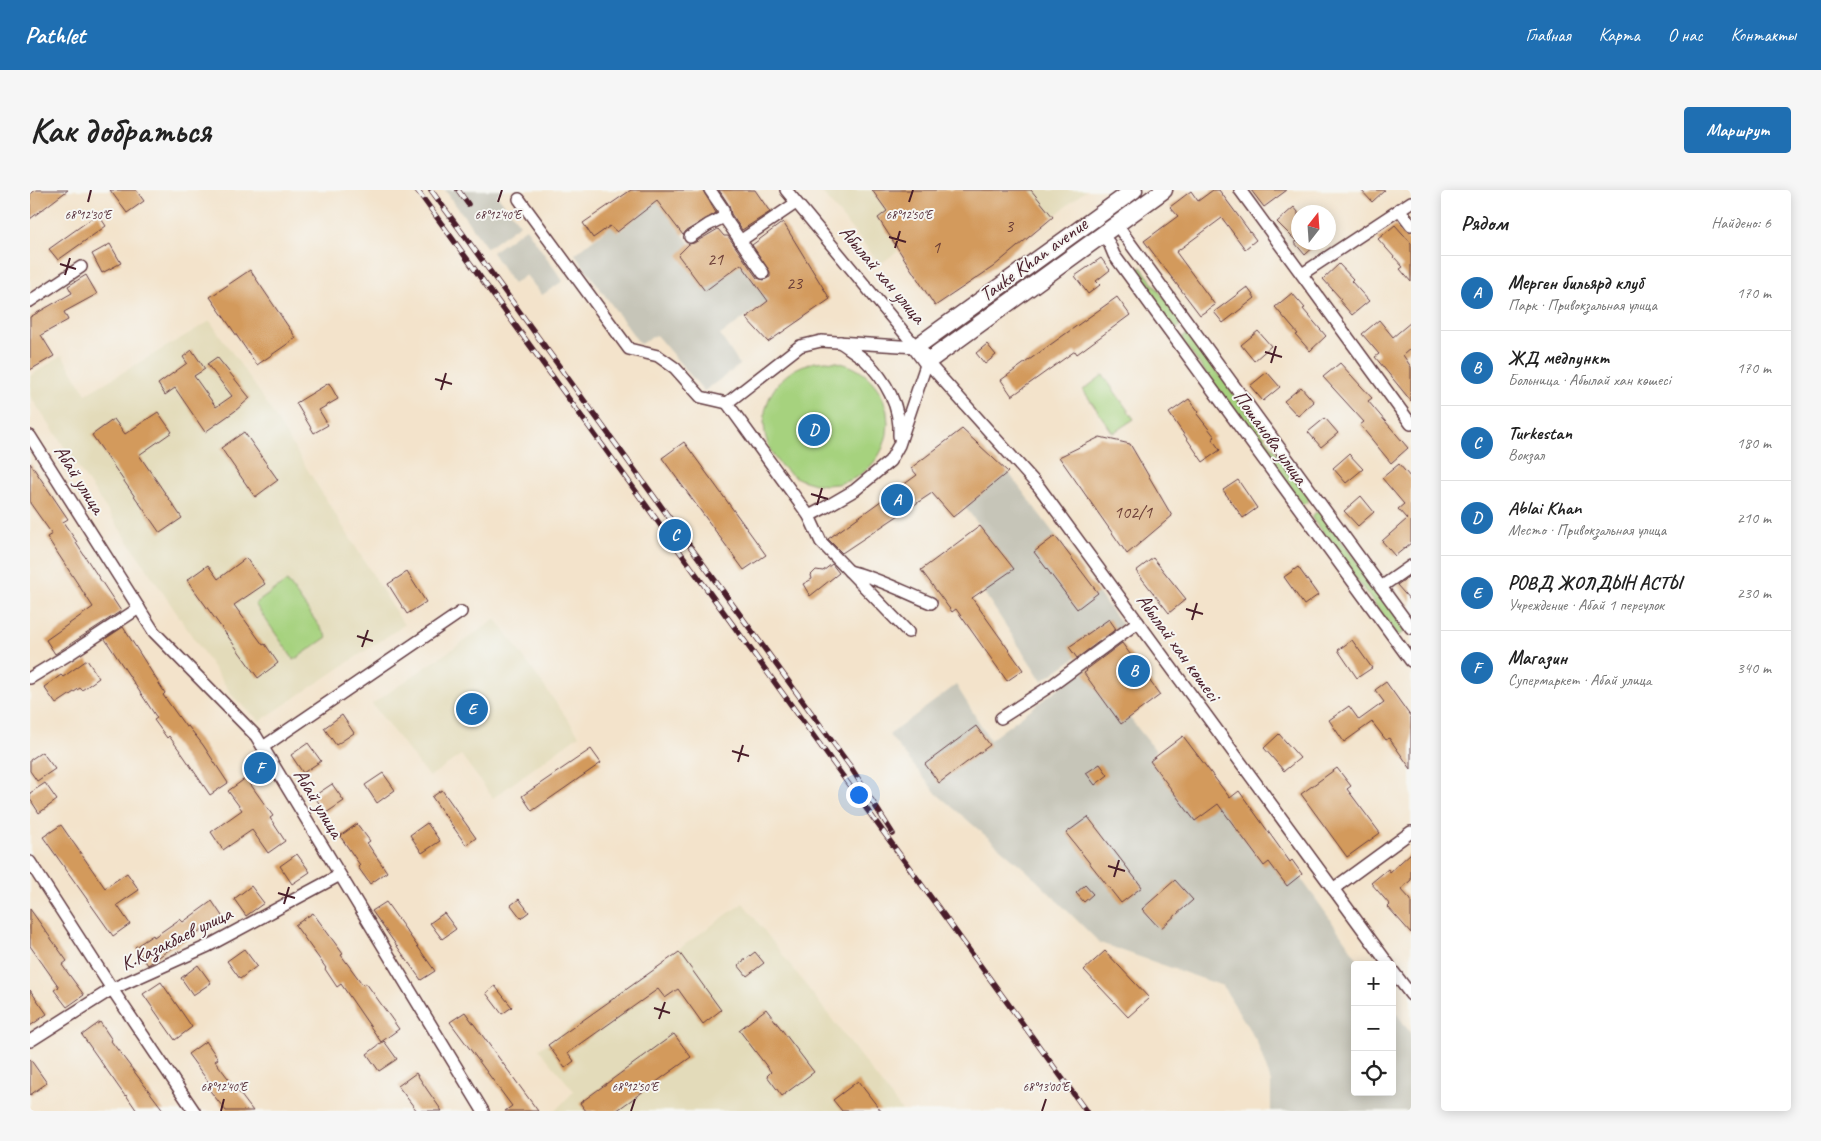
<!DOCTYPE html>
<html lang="ru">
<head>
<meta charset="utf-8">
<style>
  body { margin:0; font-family:Caveat,sans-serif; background:#f6f6f6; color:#222 }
  .controls { position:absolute; right:15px; bottom:15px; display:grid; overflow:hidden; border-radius:5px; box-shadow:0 2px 12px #0003 }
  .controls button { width:45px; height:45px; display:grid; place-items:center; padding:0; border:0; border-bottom:1px solid #e0e0e0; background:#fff; color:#222; font:25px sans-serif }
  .compass { position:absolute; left:1261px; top:15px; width:45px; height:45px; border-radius:50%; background:#fff; box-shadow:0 2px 12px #0003; rotate:17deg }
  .you { position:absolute; left:828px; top:604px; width:18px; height:18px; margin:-12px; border:4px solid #fff; border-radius:50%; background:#1a73e8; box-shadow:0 0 0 8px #1a73e833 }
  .badge { display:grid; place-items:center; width:32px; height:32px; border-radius:50%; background:#1f6fb2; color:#fff; font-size:16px; font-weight:700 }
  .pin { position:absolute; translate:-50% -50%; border:2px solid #fff; box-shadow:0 1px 5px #0006 }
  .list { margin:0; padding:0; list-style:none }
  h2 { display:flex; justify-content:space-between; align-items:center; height:65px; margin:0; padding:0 20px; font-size:21px }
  h2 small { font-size:16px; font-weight:400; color:#767676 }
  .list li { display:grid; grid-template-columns:32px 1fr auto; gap:15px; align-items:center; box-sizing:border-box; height:75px; padding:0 20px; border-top:1px solid #e0e0e0 }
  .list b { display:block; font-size:19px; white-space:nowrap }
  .list p { margin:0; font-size:16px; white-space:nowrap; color:#767676 }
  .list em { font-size:16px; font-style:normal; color:#767676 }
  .icon { flex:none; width:28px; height:28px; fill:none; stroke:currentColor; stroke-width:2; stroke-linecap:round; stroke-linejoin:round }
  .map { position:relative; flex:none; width:1381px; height:921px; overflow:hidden; border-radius:5px }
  header { display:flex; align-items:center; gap:30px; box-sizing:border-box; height:70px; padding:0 25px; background:#1f6fb2; color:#fff }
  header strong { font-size:24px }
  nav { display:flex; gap:28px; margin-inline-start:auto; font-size:18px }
  .intro { display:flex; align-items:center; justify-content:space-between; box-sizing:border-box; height:120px; padding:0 30px }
  h1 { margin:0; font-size:35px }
  .button { padding:12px 22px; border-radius:5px; background:#1f6fb2; color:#fff; font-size:18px; font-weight:700 }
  main { display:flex; gap:30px; padding:0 30px }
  aside { flex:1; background:#fff; border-radius:5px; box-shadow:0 2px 12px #0003 }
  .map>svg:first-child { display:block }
  .built { fill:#e3dbba }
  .industrial { fill:#c6c5b8 }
  .green { fill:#a6d27e; stroke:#787854 }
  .building { fill:#d39a5b }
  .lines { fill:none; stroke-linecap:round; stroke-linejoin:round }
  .street-casing { stroke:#633c43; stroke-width:14 }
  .secondary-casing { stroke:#633c43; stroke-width:19 }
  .street { stroke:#fff; stroke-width:11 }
  .secondary { stroke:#fff; stroke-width:16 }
  .rail-casing { stroke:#4a1f2b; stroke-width:5.5 }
  .rail { stroke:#f6f6f2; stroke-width:4; stroke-dasharray:11; stroke-linecap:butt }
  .ticks { fill:none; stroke:#4a1f2b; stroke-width:2 }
  .labels { text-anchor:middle; stroke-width:4; stroke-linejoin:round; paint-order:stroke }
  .number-label { font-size:18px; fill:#6c3e37 }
  .street-label { font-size:20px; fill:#4a1f2b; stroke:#f6f6f2 }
  .ticks-label { font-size:12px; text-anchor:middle; fill:#4a1f2b; stroke:#f6f6f2; stroke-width:4; stroke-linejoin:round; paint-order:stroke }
</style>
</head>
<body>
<header>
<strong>Pathlet</strong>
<nav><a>Главная</a><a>Карта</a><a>О нас</a><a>Контакты</a></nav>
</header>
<div class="intro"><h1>Как добраться</h1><a class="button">Маршрут</a></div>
<main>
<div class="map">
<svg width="1381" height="921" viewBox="0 0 1381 921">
  <rect width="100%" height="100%" fill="#f6f6f2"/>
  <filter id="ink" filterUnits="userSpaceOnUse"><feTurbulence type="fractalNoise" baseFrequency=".02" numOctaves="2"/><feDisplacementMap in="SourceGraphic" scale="10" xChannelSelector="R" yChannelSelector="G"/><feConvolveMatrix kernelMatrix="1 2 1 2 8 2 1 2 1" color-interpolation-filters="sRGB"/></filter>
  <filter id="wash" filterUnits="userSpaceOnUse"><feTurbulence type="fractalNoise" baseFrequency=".0096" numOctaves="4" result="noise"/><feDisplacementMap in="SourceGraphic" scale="20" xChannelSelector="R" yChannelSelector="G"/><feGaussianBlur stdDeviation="1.12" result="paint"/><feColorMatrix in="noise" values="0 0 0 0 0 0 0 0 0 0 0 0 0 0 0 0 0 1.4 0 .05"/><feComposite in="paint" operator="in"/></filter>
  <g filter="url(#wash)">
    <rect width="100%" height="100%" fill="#f3e3cb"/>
    <g class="built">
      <polygon points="790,0 886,0 848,28 868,61 850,74"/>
      <polygon points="1001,0 1056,0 1023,27"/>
      <polygon points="180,131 230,203 374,435 230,531 204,508 0,206 0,186 32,165 56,204"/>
      <polygon points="466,429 549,545 463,608 431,565 399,587 342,514"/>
      <polygon points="713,713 872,921 525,921 544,901 509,859"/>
    </g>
    <g class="industrial">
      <polygon points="415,0 474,0 467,5 490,34 457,58"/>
      <polygon points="627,11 660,54 648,65 675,101 711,74 738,111 690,145 710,175 674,201 626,145 610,154 545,64 580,36 588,42"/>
      <polygon points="496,38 533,91 512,105 496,85 483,94 462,62"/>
      <polygon points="978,282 1092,435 1012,491 953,401 983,379 935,317"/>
      <polygon points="1058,476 1126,561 1120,568 1165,625 1194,602 1212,607 1293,719 1332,775 1325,775 1325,902 1362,902 1362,817 1381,844 1381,921 1241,921 1241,892 1227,852 1193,796 1070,753 997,681 907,604 859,545 926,495 960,550"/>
    </g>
    <g class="green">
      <polygon points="1111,77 1153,133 1145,140 1103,83"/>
      <polygon points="1159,143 1280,308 1277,313 1272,314 1151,149"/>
      <circle cx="796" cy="233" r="62"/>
      <polygon points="1073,185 1104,229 1083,243 1053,200"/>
      <polygon points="1290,321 1376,440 1368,446 1281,327 1285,323"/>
      <polygon points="257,391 297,447 264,470 225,414"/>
    </g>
    <g id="blocks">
      <g class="building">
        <polygon points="6,0 38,0 0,29 0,4"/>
        <polygon points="80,0 106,0 114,11 97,23"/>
        <polygon points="601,0 673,0 686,23 656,41 653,45 627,11 587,42 580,36 563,48 553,33"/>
        <polygon points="689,0 725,0 740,22 712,40 701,24 699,15"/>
        <polygon points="842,0 1001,0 1023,27 963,77 905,116 848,28 857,21"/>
        <polygon points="1183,0 1189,0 1226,50 1215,59 1192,28 1146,62 1185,115 1170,125 1114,51 1148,26 1140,17 1161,1 1168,11"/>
        <polygon points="1221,0 1257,0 1234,17"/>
        <polygon points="1331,0 1355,0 1342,12"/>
        <polygon points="1264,17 1268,22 1268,52 1289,52 1275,65 1264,52 1267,52 1247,32"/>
        <polygon points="68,24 76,36 28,70 19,59"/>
        <polygon points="753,32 800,109 738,152 716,128 738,111 711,74 675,101 648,65 659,54 664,53 688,39 694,46 698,46 727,88 734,90 740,87 740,82 722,55"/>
        <polygon points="1365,35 1381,53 1381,92 1370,79 1373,77 1348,49"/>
        <polygon points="80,54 91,73 72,83 62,64"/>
        <polygon points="1071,68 1080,80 1066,91 1070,95 1058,104 1045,86"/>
        <polygon points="1309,74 1323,89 1321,91 1339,111 1322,125 1309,110 1311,109 1293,89"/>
        <polygon points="220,80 266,148 227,175 180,107"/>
        <polygon points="56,85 67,104 34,122 38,130 11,145 24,166 0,180 0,127 42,103 38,96"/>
        <polygon points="1217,97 1225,108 1193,133 1184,122"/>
        <polygon points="1262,103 1275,118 1273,119 1296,146 1280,161 1266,145 1268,144 1245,117"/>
        <polygon points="1087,107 1100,125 1047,164 1045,161 982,206 971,190"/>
        <polygon points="1349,130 1363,147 1381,132 1381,158 1373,165 1381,177 1381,211 1345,167 1349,164 1332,144"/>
        <polygon points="1228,141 1241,156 1224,171 1211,155"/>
        <polygon points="957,154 966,165 955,174 946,163"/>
        <polygon points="162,160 175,179 164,186 186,217 202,206 177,174 187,167 220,208 205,221 175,242 145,198 135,205 128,194 157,173 153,167"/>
        <polygon points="1310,173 1342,208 1338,211 1378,258 1361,273 1330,235 1334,232 1293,187"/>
        <polygon points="1237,182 1250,197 1233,211 1220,196"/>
        <polygon points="299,193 308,209 289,220 298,235 284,243 266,213"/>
        <polygon points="1271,197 1284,212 1268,226 1254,211"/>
        <polygon points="1159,209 1169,222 1167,224 1185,247 1182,249 1190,260 1173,272 1139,223"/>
        <polygon points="128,222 142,242 109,265 152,328 130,343 62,245 84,229 95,244"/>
        <polygon points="1295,228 1308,243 1291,257 1278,242"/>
        <polygon points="932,239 978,282 923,327 902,303 812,363 798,349 887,285 881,278"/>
        <polygon points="214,242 248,290 225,307 191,258"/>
        <polygon points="1070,247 1100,254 1142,326 1097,364 1029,267"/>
        <polygon points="654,252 736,365 714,380 632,268"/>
        <polygon points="1319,264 1333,279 1316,293 1303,278"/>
        <polygon points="0,273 38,329 33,332 47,352 46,353 91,421 25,464 16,450 63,417 17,347 22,344 0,313"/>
        <polygon points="1369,274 1381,288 1381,353 1365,366 1352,351 1377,329 1368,319 1374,314 1352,288"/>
        <polygon points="1208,290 1227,318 1213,328 1193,300"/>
        <polygon points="1331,306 1344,322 1328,336 1314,321"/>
        <polygon points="950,336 984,379 942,408 993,480 977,491 926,419 922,422 891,380"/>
        <polygon points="1025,346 1068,403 1047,419 1004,362"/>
        <polygon points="216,368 235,394 204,415 233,455 235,454 248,473 228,488 157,390 178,375 188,389"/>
        <polygon points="1123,368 1156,409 1139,423 1106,381"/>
        <polygon points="802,374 809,383 780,406 773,394 782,389 781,385 786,380 793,381"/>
        <polygon points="1268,377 1288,405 1274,415 1254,387"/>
        <polygon points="377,382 396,412 377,424 358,394"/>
        <polygon points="1381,385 1381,411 1367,395"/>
        <polygon points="1079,429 1086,439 1047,468 1039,457"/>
        <polygon points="93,437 135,503 133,505 156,537 158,536 173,555 198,593 180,605 153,565 139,546 137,548 124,530 127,528 75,449"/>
        <polygon points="1322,450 1342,478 1327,488 1308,460"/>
        <polygon points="1092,453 1130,505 1091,534 1054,483 1057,481 1056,480"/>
        <polygon points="57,470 69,488 52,500 50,498 26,514 14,497 31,485 33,487"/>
        <polygon points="1356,492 1381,527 1381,579 1359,548 1356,550 1342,532 1314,552 1299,530 1319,516 1329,530 1354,512 1345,500"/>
        <polygon points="312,525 324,543 306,555 294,538"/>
        <polygon points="946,536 960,555 909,593 895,574"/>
        <polygon points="1249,544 1270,568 1254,581 1234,558"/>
        <polygon points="1153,546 1200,608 1209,601 1260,672 1262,670 1272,684 1257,696 1239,672 1234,676 1188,614 1165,631 1120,571"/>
        <polygon points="278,553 291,571 273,583 261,565"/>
        <polygon points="561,559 571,573 502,621 492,606"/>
        <polygon points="12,562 25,579 7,591 0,581 0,570"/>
        <polygon points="1070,574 1078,585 1065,595 1056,583"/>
        <polygon points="1307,578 1321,596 1317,599 1350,643 1317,667 1271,604"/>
        <polygon points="353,583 365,600 347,613 335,595"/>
        <polygon points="216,588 243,626 240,628 255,651 238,663 222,640 193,660 181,642 212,620 198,601"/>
        <polygon points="15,593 27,610 9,623 0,609 0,603"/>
        <polygon points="302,594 314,611 296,623 284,606"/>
        <polygon points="412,600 446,648 436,655 402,607"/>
        <polygon points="1058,627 1112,697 1091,713 1036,643"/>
        <polygon points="397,633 410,651 392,663 380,645"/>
        <polygon points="327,634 340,651 337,653 357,682 340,694 328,677 330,675 310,646"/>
        <polygon points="31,635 75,698 97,683 109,700 87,715 100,734 83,746 13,647"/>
        <polygon points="1381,663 1381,690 1371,699 1381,710 1381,743 1358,717 1360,715 1341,693 1358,679 1360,682"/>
        <polygon points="267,664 280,682 262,694 250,676"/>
        <polygon points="1145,690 1163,710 1130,739 1112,719"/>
        <polygon points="1055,695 1063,704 1054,712 1046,703"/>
        <polygon points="221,696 234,713 216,726 204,709"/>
        <polygon points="489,709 499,722 491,728 481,715"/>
        <polygon points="182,711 194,729 177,741 174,738 145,758 144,756 118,775 105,757 123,745 124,747 150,729 153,732"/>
        <polygon points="356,712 405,781 391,790 342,721"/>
        <polygon points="0,719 37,771 32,775 54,805 37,817 24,800 29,797 0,756"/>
        <polygon points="283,723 313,764 311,765 333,795 336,793 369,839 351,852 311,794 307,797 295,779 296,778 265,735"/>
        <polygon points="414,723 426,739 412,749 400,733"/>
        <polygon points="214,759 227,776 210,789 197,771"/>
        <polygon points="1075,761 1119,808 1098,827 1054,780"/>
        <polygon points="649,762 691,820 673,834 648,799 635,808 628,799 538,863 544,871 535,878 518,855"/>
        <polygon points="725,762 734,773 717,786 708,775"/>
        <polygon points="168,775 181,793 163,805 151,788"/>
        <polygon points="131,792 162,837 145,850 113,804"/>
        <polygon points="465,796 482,817 472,824 456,803"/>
        <polygon points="0,800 17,824 0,836"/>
        <polygon points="736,819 784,882 752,906 737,886 741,882 709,840"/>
        <polygon points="435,822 508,921 475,921 482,916 420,832"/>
        <polygon points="70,832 82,850 81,851 134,921 107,921 96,905 95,906 52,845"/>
        <polygon points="644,844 661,867 586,921 556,921 550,913"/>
        <polygon points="176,851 188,869 185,871 223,921 196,921 177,897 180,894 158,864"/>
        <polygon points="354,851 367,869 349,881 337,864"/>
        <polygon points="0,869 17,893 0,905"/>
        <polygon points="386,883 398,901 412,921 387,921 368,896"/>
        <polygon points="828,891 851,921 812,921 803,910"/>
      </g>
    </g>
  </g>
  <g filter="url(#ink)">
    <use href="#blocks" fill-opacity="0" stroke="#633c43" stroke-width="1"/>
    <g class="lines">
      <defs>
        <g id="street">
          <polyline points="680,0 693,19 694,27"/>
          <polyline points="756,0 886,157"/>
          <polyline points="1210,0 1381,234"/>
          <polyline points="489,9 599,159 628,166 645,178 671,207 697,213"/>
          <polyline points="1369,19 1381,35"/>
          <polyline points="1086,34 1381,438"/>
          <polyline points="1072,45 1079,53 1084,65 1381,471"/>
          <polyline points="660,47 678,35 694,27 733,83"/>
          <polyline points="710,51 766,13"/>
          <polyline points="1272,84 1381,12"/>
          <polyline points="0,111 51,77"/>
          <path d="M810,152C818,158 828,164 835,170C856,190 871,217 869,246"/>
          <polyline points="886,157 791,151 770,156 697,213 779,326 794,318 825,300 860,271 869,255 897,172 1009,297 1359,775"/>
          <polyline points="0,246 124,442 226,546 453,921"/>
          <polyline points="779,326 791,352 878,442"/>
          <path d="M819,381C848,388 874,402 901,413"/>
          <polyline points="1351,397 1381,376"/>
          <polyline points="0,488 41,463 109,418"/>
          <polyline points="971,528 1025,493 1108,432"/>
          <polyline points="233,557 431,422"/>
          <polyline points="0,672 82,799 164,921"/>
          <polyline points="1303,699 1381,642"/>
          <polyline points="1362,780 1381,805"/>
          <polyline points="0,851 82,799 178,756 310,685"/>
        </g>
        <polyline id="secondary" points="1104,0 886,157 897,172 1134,0"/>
      </defs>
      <use href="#street" class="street-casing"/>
      <use href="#secondary" class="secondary-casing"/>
      <use href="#street" class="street"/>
      <use href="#secondary" class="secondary"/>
      <defs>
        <g id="rail">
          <polyline points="387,0 1056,921"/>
          <polyline points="401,0 820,576 863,644"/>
          <polyline points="428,0 438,14"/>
        </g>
      </defs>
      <use href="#rail" class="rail-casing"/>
      <use href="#rail" class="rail"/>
    </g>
  </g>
  <path class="ticks" d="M58,12L61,0M468,12L472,0M879,12L883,0M859,47L876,52M865,58L870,41M30,74L46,79M35,85L40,68M1235,162L1252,167M1241,173L1246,156M405,189L422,194M411,200L416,183M781,304L798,309M787,315L792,298M1156,419L1173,424M1162,430L1167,413M327,446L343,451M332,457L338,440M702,561L719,566M708,572L713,555M1078,676L1095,681M1084,687L1089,670M248,703L265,708M254,714L259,697M624,818L640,823M629,829L635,812M191,921L194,909M601,921L605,909M1012,921L1016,909"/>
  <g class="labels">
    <g class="number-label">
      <text x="979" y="42">3</text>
      <text x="906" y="63">1</text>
      <text x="685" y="75">21</text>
      <text x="764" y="99">23</text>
      <text x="1103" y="328">102/1</text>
    </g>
    <g class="street-label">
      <text transform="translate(1003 69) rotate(-36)" y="7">Tauke Khan avenue</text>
      <text transform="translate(853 84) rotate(50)" y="7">Абылай хан улица</text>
      <text transform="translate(1241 247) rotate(54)" y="7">Пошанова улица</text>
      <text transform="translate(50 289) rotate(58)" y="7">Абай улица</text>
      <text transform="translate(1149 457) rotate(54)" y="7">Абылай хан көшесі</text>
      <text transform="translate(289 613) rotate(59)" y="7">Абай улица</text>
      <text transform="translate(146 748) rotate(-26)" y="7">К.Казакбаев улица</text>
    </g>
  </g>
  <g class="ticks-label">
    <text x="58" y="29">68°12'30"E</text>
    <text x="468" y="29">68°12'40"E</text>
    <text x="879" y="29">68°12'50"E</text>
    <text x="194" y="901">68°12'40"E</text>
    <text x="605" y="901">68°12'50"E</text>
    <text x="1016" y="901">68°13'00"E</text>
  </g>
</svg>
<div class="controls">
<button>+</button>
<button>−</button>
<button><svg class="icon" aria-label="locate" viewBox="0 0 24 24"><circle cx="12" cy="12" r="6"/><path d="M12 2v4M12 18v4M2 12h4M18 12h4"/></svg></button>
</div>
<svg class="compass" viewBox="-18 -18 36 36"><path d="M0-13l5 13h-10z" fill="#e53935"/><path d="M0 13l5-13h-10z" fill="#767676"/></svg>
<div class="you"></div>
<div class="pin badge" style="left:867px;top:310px">A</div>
<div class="pin badge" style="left:1104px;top:481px">B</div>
<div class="pin badge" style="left:645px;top:345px">C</div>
<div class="pin badge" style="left:784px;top:240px">D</div>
<div class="pin badge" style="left:442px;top:519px">E</div>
<div class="pin badge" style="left:230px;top:578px">F</div>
</div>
<aside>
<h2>Рядом<small>Найдено: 6</small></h2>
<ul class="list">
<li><span class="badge">A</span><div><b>Мерген бильярд клуб</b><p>Парк · Привокзальная улица</p></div><em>170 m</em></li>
<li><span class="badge">B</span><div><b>ЖД медпункт</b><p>Больница · Абылай хан көшесі</p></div><em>170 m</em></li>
<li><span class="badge">C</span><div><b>Turkestan</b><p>Вокзал</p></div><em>180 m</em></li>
<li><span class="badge">D</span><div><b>Ablai Khan</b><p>Место · Привокзальная улица</p></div><em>210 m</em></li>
<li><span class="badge">E</span><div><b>РОВД ЖОЛДЫН АСТЫ</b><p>Учреждение · Абай 1 переулок</p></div><em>230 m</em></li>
<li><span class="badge">F</span><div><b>Магазин</b><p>Супермаркет · Абай улица</p></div><em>340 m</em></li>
</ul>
</aside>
</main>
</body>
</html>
